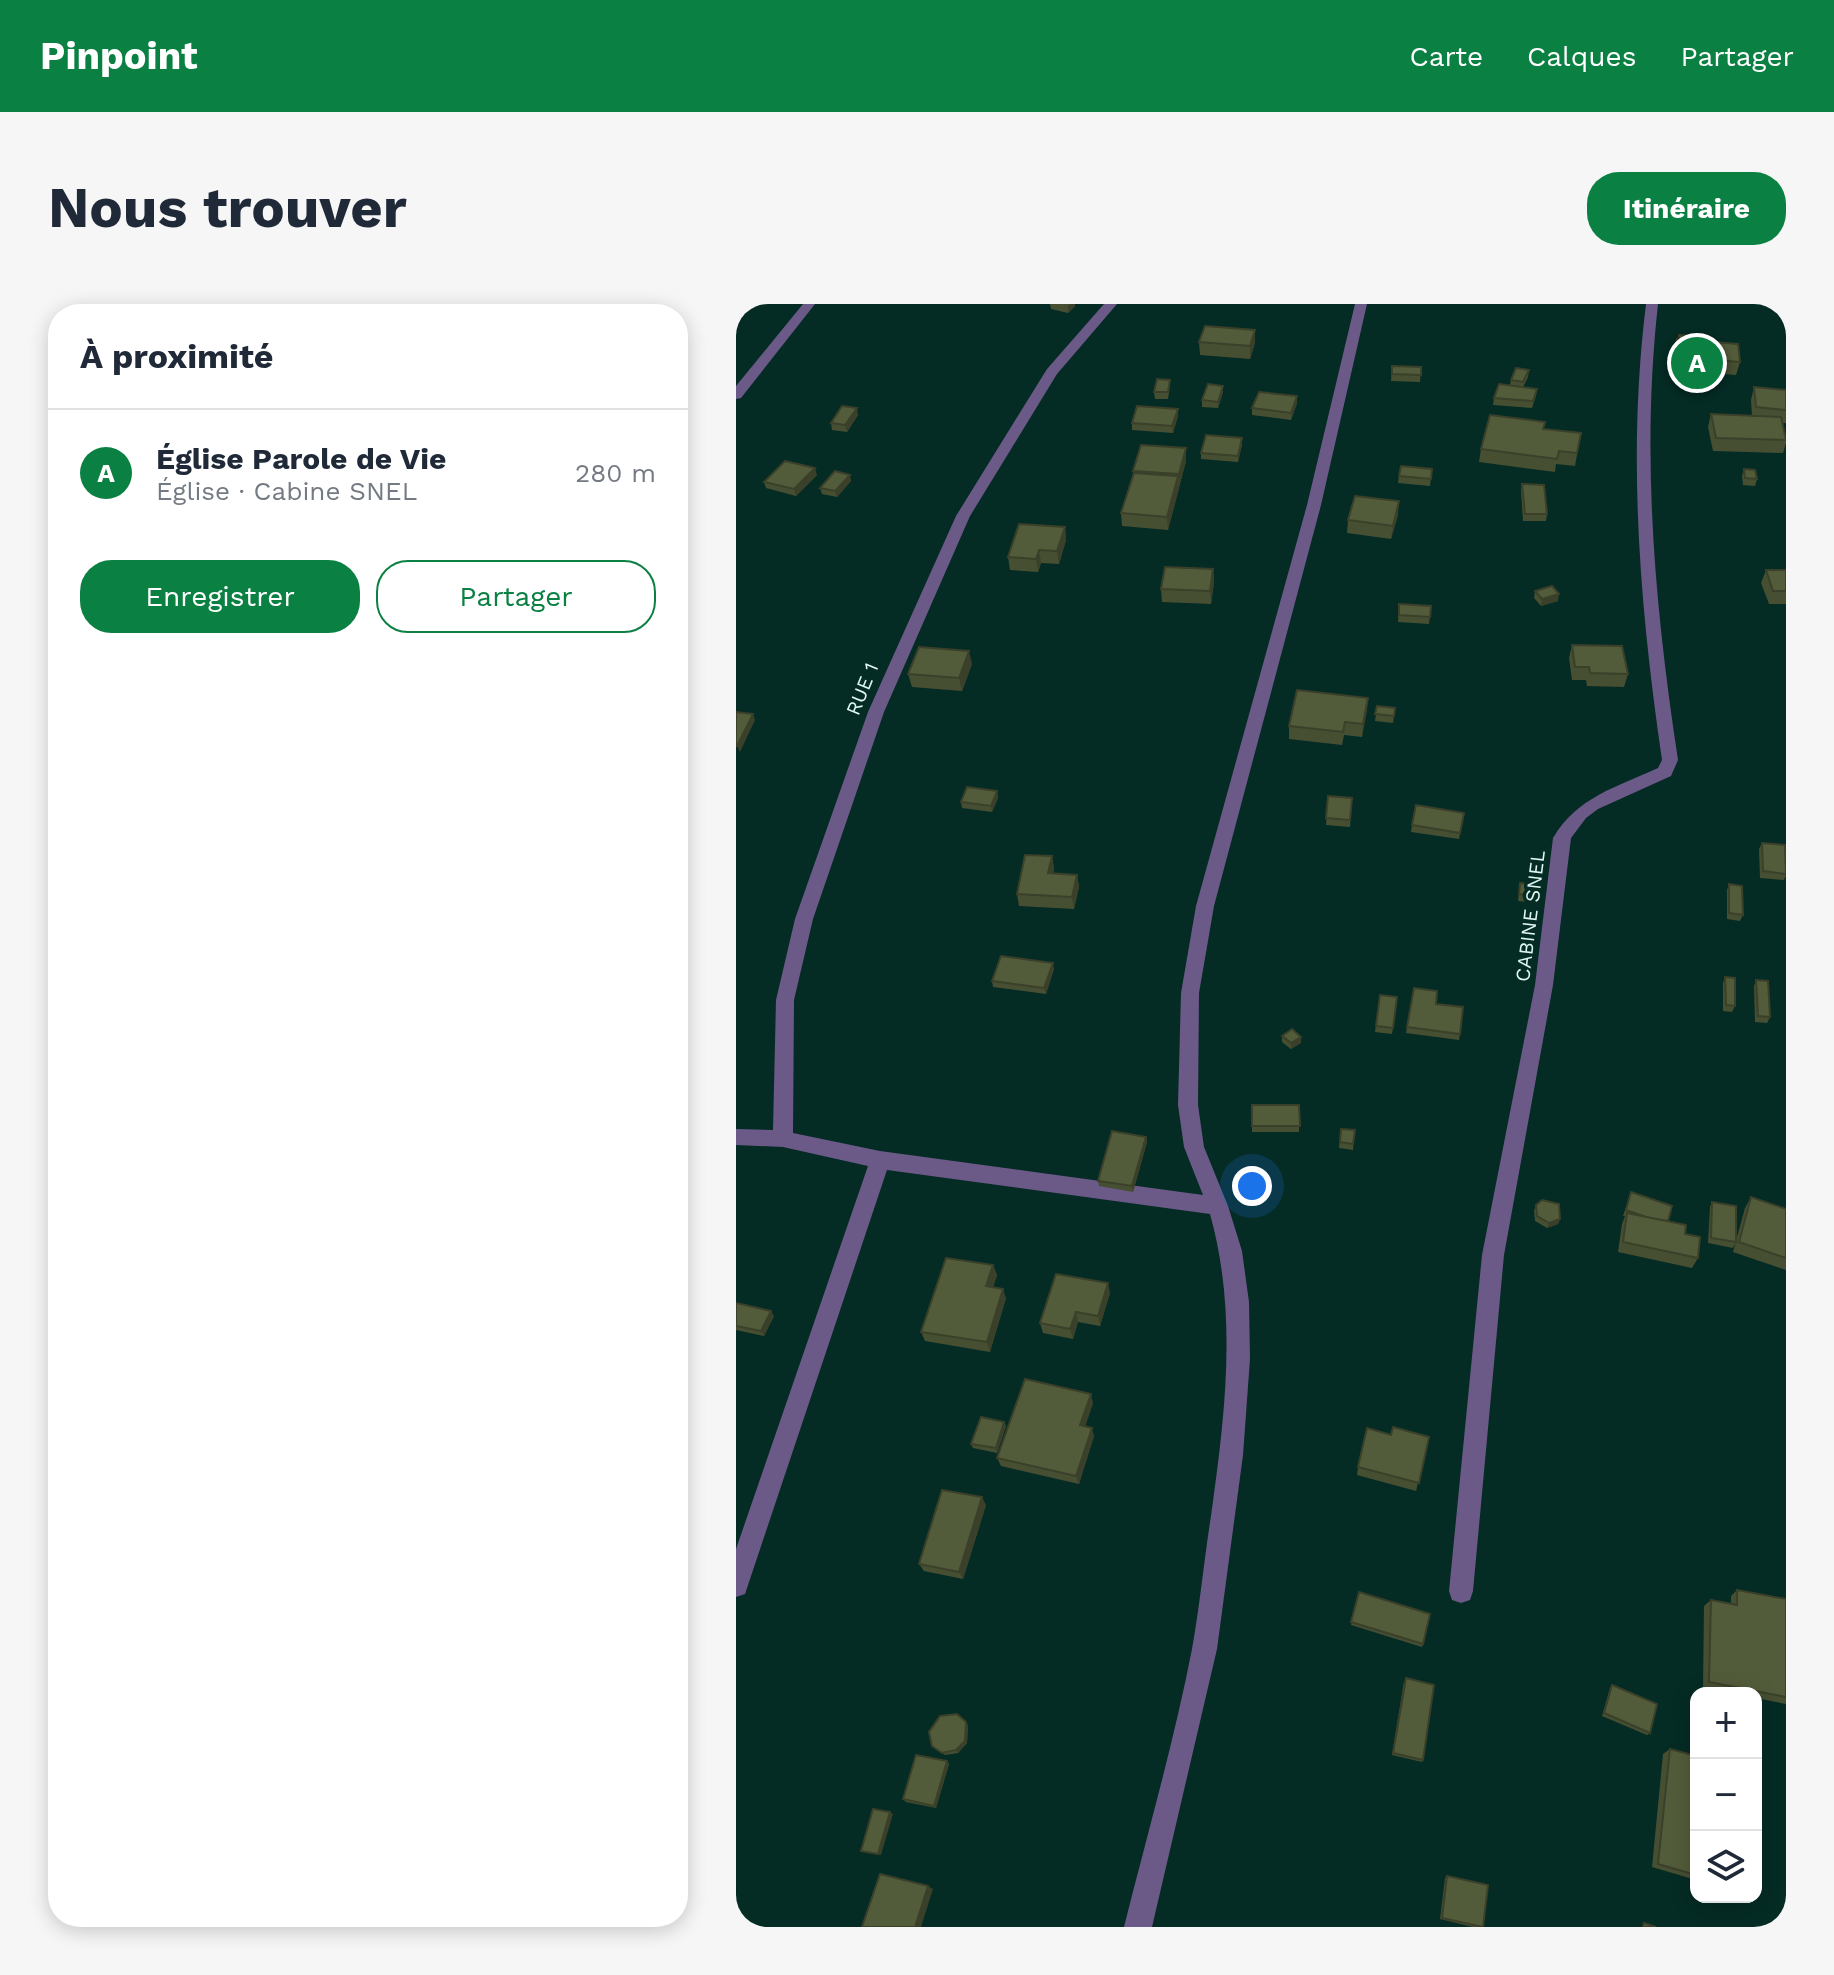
<!DOCTYPE html>
<html lang="fr">
<head>
<meta charset="utf-8">
<style>
  body { margin:0; font-family:"Work Sans",sans-serif; background:#f6f6f7; color:#1f2937 }
  .controls { position:absolute; right:24px; bottom:24px; display:grid; overflow:hidden; border-radius:16px; box-shadow:0 4px 20px #0003 }
  .controls button { width:72px; height:72px; display:grid; place-items:center; padding:0; border:0; border-bottom:2px solid #e0e1e3; background:#fff; color:#1f2937; font:40px sans-serif }
  .you { position:absolute; left:516px; top:882px; width:28px; height:28px; margin:-20px; border:6px solid #fff; border-radius:50%; background:#1a73e8; box-shadow:0 0 0 12px #1a73e833 }
  .badge { display:grid; place-items:center; width:52px; height:52px; border-radius:50%; background:#0b8043; color:#fff; font-size:26px; font-weight:700 }
  .pin { position:absolute; translate:-50% -50%; border:4px solid #fff; box-shadow:0 2px 8px #0006 }
  .list { margin:0; padding:0; list-style:none }
  h2 { display:flex; justify-content:space-between; align-items:center; height:104px; margin:0; padding:0 32px; font-size:34px }
  h2 small { font-size:26px; font-weight:400; color:#747a83 }
  .list li { display:grid; grid-template-columns:52px 1fr auto; gap:24px; align-items:center; box-sizing:border-box; height:128px; padding:0 32px; border-top:2px solid #e0e1e3 }
  .list b { display:block; font-size:30px; white-space:nowrap }
  .list p { margin:0; font-size:26px; white-space:nowrap; color:#747a83 }
  .list em { font-size:26px; font-style:normal; color:#747a83 }
  .actions { display:flex; gap:16px; padding:24px 32px }
  .actions a { flex:1; padding:18px 0; border:2px solid #0b8043; border-radius:32px; text-align:center; font-size:28px; color:#0b8043 }
  .actions .main { background:#0b8043; color:#fff }
  .icon { flex:none; width:44px; height:44px; fill:none; stroke:currentColor; stroke-width:2; stroke-linecap:round; stroke-linejoin:round }
  .map { position:relative; flex:none; width:1050px; height:1623px; overflow:hidden; border-radius:32px }
  header { display:flex; align-items:center; gap:48px; box-sizing:border-box; height:112px; padding:0 40px; background:#0b8043; color:#fff }
  header strong { font-size:38px }
  nav { display:flex; gap:44px; margin-inline-start:auto; font-size:28px }
  .intro { display:flex; align-items:center; justify-content:space-between; box-sizing:border-box; height:192px; padding:0 48px }
  h1 { margin:0; font-size:56px }
  .button { padding:20px 36px; border-radius:32px; background:#0b8043; color:#fff; font-size:28px; font-weight:700 }
  main { display:flex; gap:48px; padding:0 48px }
  aside { flex:1; background:#fff; border-radius:32px; box-shadow:0 4px 20px #0003 }
  .map>svg:first-child { display:block }
  .lines { fill:none; stroke-linecap:round; stroke-linejoin:round }
  .street { fill:#6b5a88; fill-rule:evenodd }
  .wall { fill:#474f32 }
  .shaded-wall { fill:#3a4029 }
  .building { fill:#535c3a; stroke:#3a4029; stroke-width:2 }
  .labels { text-anchor:middle; stroke-width:7; stroke-linejoin:round; paint-order:stroke }
  .street-label { font-size:20px; fill:#e0f8f3; stroke:#052b25 }
</style>
</head>
<body>
<header>
<strong>Pinpoint</strong>
<nav><a>Carte</a><a>Calques</a><a>Partager</a></nav>
</header>
<div class="intro"><h1>Nous trouver</h1><a class="button">Itinéraire</a></div>
<main>
<aside>
<h2>À proximité<small></small></h2>
<ul class="list">
<li><span class="badge">A</span><div><b>Église Parole de Vie</b><p>Église · Cabine SNEL</p></div><em>280 m</em></li>
</ul>
<div class="actions"><a class="main">Enregistrer</a><a>Partager</a></div>
</aside>
<div class="map">
<svg width="1050" height="1623" viewBox="0 0 1050 1623">
  <rect width="100%" height="100%" fill="#052b25"/>
  <g class="lines">
    <g class="street">
      <polygon points="67,0 79,0 5,94 0,95 0,82"/>
      <path d="M368,0H381L321,70L234,212L148,408L77,615L58,696L57,829L144,847L467,891L448,843L442,801L445,689L460,602L571,201L619,0H631L585,201L478,602L463,689L462,801L468,843L492,902L506,947L513,998L514,1055L507,1151L481,1345L416,1623H388C411,1531 438,1438 456,1345C464,1301 468,1256 475,1212C489,1111 502,1010 474,910L151,866L12,1281L9,1290L0,1293V1245L132,862L47,843L0,841V825L37,826L40,696L59,615L132,408L220,212L311,65Z"/>
      <path d="M910,0H922C905,153 919,304 942,456L935,472L862,505L850,514L835,534L817,681L768,951L737,1287L734,1296L725,1299L716,1296L713,1287L746,951L799,681L817,534C841,493 881,483 922,464L926,456C904,304 891,153 910,0Z"/>
      <polygon points="1026,0 1050,0 1050,6"/>
    </g>
  </g>
  <g class="wall">
    <polygon points="314,0 339,0 339,2 332,9 315,5"/>
    <polygon points="519,26 519,39 514,55 464,51 463,38"/>
    <polygon points="941,35 961,37 1004,58 1000,71 938,66 938,48"/>
    <polygon points="656,62 685,63 684,78 655,77"/>
    <polygon points="793,66 792,73 787,83 800,92 796,104 757,101 758,94 774,81 775,76"/>
    <polygon points="434,82 432,95 419,95 418,88"/>
    <polygon points="1018,83 1050,86 1050,119 1046,119 1050,133 1050,139 1047,149 977,147 972,123 975,110 1016,112 1015,96"/>
    <polygon points="487,88 482,104 466,103 466,96"/>
    <polygon points="561,92 561,99 555,116 516,111 516,104"/>
    <polygon points="122,111 111,128 96,126 95,119"/>
    <polygon points="442,112 437,129 396,126 396,119"/>
    <polygon points="845,129 839,162 820,160 819,168 743,158 745,145"/>
    <polygon points="506,134 506,141 502,158 465,155 465,149"/>
    <polygon points="450,144 450,157 432,226 386,222 385,209 397,170 397,167"/>
    <polygon points="696,165 694,182 662,179 663,172"/>
    <polygon points="1008,165 1021,175 1019,182 1007,181 1006,172"/>
    <polygon points="81,171 60,192 30,184 28,178"/>
    <polygon points="115,177 101,193 86,190 84,184"/>
    <polygon points="786,180 811,210 810,217 787,217 785,187"/>
    <polygon points="662,211 655,235 611,229 612,216"/>
    <polygon points="329,223 330,236 323,260 305,259 302,268 274,266 272,253"/>
    <polygon points="477,265 478,278 475,300 426,298 425,285"/>
    <polygon points="1030,266 1050,266 1050,300 1033,300 1025,279"/>
    <polygon points="799,287 822,297 805,302 798,294"/>
    <polygon points="663,300 695,302 693,320 662,318"/>
    <polygon points="836,341 892,370 888,383 851,382 850,376 836,376 833,354"/>
    <polygon points="236,360 226,387 176,383 172,370"/>
    <polygon points="632,394 626,433 608,431 606,441 553,435 553,422"/>
    <polygon points="641,402 659,404 657,419 639,417"/>
    <polygon points="261,487 262,494 256,508 226,504 225,498"/>
    <polygon points="592,492 616,494 614,523 590,521"/>
    <polygon points="728,509 723,535 675,528 676,521"/>
    <polygon points="1026,539 1049,541 1050,571 1048,576 1024,574 1023,545"/>
    <polygon points="316,552 318,565 317,570 341,571 343,583 338,605 283,602 281,590"/>
    <polygon points="784,579 793,591 792,598 782,597"/>
    <polygon points="993,580 1007,611 1004,617 991,615 991,586"/>
    <polygon points="318,665 310,690 257,683 256,677"/>
    <polygon points="989,673 999,702 996,708 987,707 987,679"/>
    <polygon points="1020,676 1034,713 1031,719 1019,718 1018,682"/>
    <polygon points="678,684 700,700 724,730 723,736 670,729"/>
    <polygon points="644,691 657,724 656,730 639,728"/>
    <polygon points="546,732 565,733 565,739 555,745 546,738"/>
    <rect x="516" y="801" width="47" height="27"/>
    <polygon points="605,825 619,826 617,846 603,844"/>
    <polygon points="410,833 411,838 397,888 363,882 362,877"/>
    <polygon points="895,888 949,930 962,954 956,964 882,948 886,920 889,912 887,912"/>
    <polygon points="1015,893 1050,905 1050,966 997,948 1009,904"/>
    <polygon points="976,898 1000,938 997,944 972,939 974,903"/>
    <polygon points="800,901 824,915 822,920 811,924 799,917 798,907"/>
    <polygon points="257,961 261,971 257,983 270,994 254,1048 189,1037 185,1028"/>
    <polygon points="374,989 364,1022 342,1018 337,1035 307,1029 304,1019"/>
    <polygon points="0,999 38,1012 28,1032 0,1026"/>
    <polygon points="357,1099 349,1122 358,1132 343,1180 265,1162 261,1154"/>
    <polygon points="268,1118 270,1122 261,1149 237,1144 235,1140"/>
    <polygon points="655,1131 693,1133 680,1187 621,1171 622,1163"/>
    <polygon points="250,1201 227,1275 188,1267 183,1260"/>
    <polygon points="1001,1286 1050,1295 1050,1400 1020,1394 1020,1389 994,1389 967,1384 968,1302 975,1296 995,1299 995,1292"/>
    <polygon points="623,1288 687,1340 686,1343 615,1321"/>
    <polygon points="668,1377 687,1456 686,1458 656,1451"/>
    <polygon points="876,1381 914,1429 911,1431 866,1412 874,1384"/>
    <polygon points="232,1421 231,1439 222,1449 209,1451 196,1442"/>
    <polygon points="934,1445 960,1452 960,1576 916,1563 927,1450"/>
    <polygon points="211,1457 213,1460 200,1504 170,1498 167,1495"/>
    <polygon points="711,1572 747,1623 737,1623 704,1615 709,1574"/>
  </g>
  <g class="shaded-wall">
    <polygon points="334,0 339,0 339,2 332,9 332,2"/>
    <polygon points="519,26 519,39 514,55 514,42"/>
    <polygon points="487,82 487,88 482,104 482,98"/>
    <polygon points="561,92 561,99 555,116 555,109"/>
    <polygon points="121,104 122,111 111,128 109,121"/>
    <polygon points="442,105 442,112 437,129 436,122"/>
    <polygon points="506,134 506,141 502,158 502,152"/>
    <polygon points="450,144 450,157 443,183 443,170"/>
    <polygon points="79,164 81,171 60,192 58,185"/>
    <polygon points="114,171 115,177 101,193 99,187"/>
    <polygon points="442,172 443,185 432,226 431,213"/>
    <polygon points="663,197 662,211 655,235 657,222"/>
    <polygon points="329,223 330,236 323,260 321,247"/>
    <polygon points="303,246 305,259 302,268 300,255"/>
    <polygon points="477,265 478,278 475,300 474,287"/>
    <polygon points="823,290 822,297 805,302 806,295"/>
    <polygon points="233,347 236,360 226,387 223,374"/>
    <polygon points="632,394 631,407 626,433 627,420"/>
    <polygon points="17,410 19,416 4,448 1,442"/>
    <polygon points="261,487 262,494 256,508 255,502"/>
    <polygon points="316,552 318,565 314,582 312,569"/>
    <polygon points="341,571 343,583 338,605 336,593"/>
    <polygon points="317,659 318,665 310,690 308,684"/>
    <polygon points="565,733 565,739 555,745 555,739"/>
    <polygon points="410,833 411,838 397,888 396,882"/>
    <polygon points="824,915 822,920 811,924 813,919"/>
    <polygon points="257,961 261,971 254,992 250,982"/>
    <polygon points="372,979 374,989 364,1022 362,1012"/>
    <polygon points="267,985 270,994 254,1048 251,1038"/>
    <polygon points="35,1007 38,1012 28,1032 25,1027"/>
    <polygon points="340,1008 342,1018 337,1035 334,1025"/>
    <polygon points="355,1090 357,1099 347,1129 344,1121"/>
    <polygon points="268,1118 270,1122 261,1149 260,1144"/>
    <polygon points="356,1124 358,1132 343,1180 340,1172"/>
    <polygon points="246,1193 250,1201 227,1275 223,1268"/>
    <polygon points="230,1418 232,1421 231,1439 222,1449 220,1446"/>
    <polygon points="211,1457 213,1460 200,1504 198,1502"/>
    <polygon points="154,1508 157,1510 145,1551 142,1550"/>
    <polygon points="192,1582 197,1585 185,1623 179,1623"/>
  </g>
  <g class="building">
    <polygon points="469,22 519,26 514,42 463,38"/>
    <polygon points="943,31 961,32 961,37 943,35"/>
    <polygon points="941,35 1002,40 1004,58 941,53"/>
    <polygon points="656,62 685,63 685,71 656,70"/>
    <polygon points="780,64 793,66 787,78 775,76"/>
    <polygon points="421,75 434,76 432,88 418,88"/>
    <polygon points="472,80 487,82 482,98 466,96"/>
    <polygon points="763,80 801,85 797,97 758,94"/>
    <polygon points="1018,83 1050,86 1050,106 1020,103"/>
    <polygon points="523,88 561,92 555,109 516,104"/>
    <polygon points="106,102 121,104 109,121 95,119"/>
    <polygon points="401,102 442,105 436,122 396,119"/>
    <polygon points="975,110 1045,113 1050,136 980,134"/>
    <polygon points="754,111 809,118 807,125 845,129 841,149 823,147 821,155 745,145"/>
    <polygon points="470,131 506,134 502,152 465,149"/>
    <polygon points="405,141 450,144 443,170 397,167"/>
    <polygon points="49,157 79,164 58,185 28,178"/>
    <polygon points="665,162 696,165 695,175 663,172"/>
    <polygon points="1008,165 1019,166 1021,175 1009,174"/>
    <polygon points="99,167 114,171 99,187 84,184"/>
    <polygon points="398,169 442,172 431,213 385,209"/>
    <polygon points="786,180 808,181 811,210 789,210"/>
    <polygon points="619,192 663,197 657,222 612,216"/>
    <polygon points="283,220 329,223 321,247 303,246 300,255 272,253"/>
    <polygon points="429,263 477,265 474,287 425,285"/>
    <polygon points="1030,266 1050,266 1050,287 1037,287"/>
    <polygon points="816,282 823,290 806,295 799,287"/>
    <polygon points="663,300 695,302 694,313 663,311"/>
    <polygon points="836,341 886,342 892,370 854,369 853,363 839,363"/>
    <polygon points="183,343 233,347 223,374 172,370"/>
    <polygon points="561,386 632,394 627,420 609,418 607,428 553,422"/>
    <polygon points="641,402 659,404 658,412 639,410"/>
    <polygon points="0,408 17,410 1,442 0,442"/>
    <polygon points="231,483 261,487 255,502 225,498"/>
    <polygon points="592,492 616,494 614,516 590,514"/>
    <polygon points="680,501 728,509 724,529 676,521"/>
    <polygon points="1026,539 1049,541 1050,570 1027,567"/>
    <polygon points="289,551 316,552 312,569 341,571 336,593 281,590"/>
    <polygon points="784,579 793,580 793,591 783,590"/>
    <polygon points="993,580 1006,582 1007,611 993,609"/>
    <polygon points="265,652 317,659 308,684 256,677"/>
    <polygon points="989,673 999,674 999,702 990,701"/>
    <polygon points="1020,676 1032,677 1034,713 1022,712"/>
    <polygon points="678,684 701,687 700,700 727,703 724,730 671,723"/>
    <polygon points="644,691 661,693 657,724 640,722"/>
    <polygon points="556,725 565,733 555,739 546,732"/>
    <polygon points="516,801 563,801 564,822 516,822"/>
    <polygon points="605,825 619,826 617,840 604,838"/>
    <polygon points="376,827 410,833 396,882 362,877"/>
    <polygon points="895,888 936,902 932,917 913,914 890,906"/>
    <polygon points="1015,893 1050,905 1050,954 1003,938"/>
    <polygon points="806,896 823,900 824,915 813,919 801,912 800,901"/>
    <polygon points="976,898 1000,902 1000,938 975,934"/>
    <polygon points="891,909 950,921 949,930 964,933 962,954 887,938"/>
    <polygon points="210,954 257,961 250,982 267,985 251,1038 185,1028"/>
    <polygon points="320,970 372,979 362,1012 340,1008 334,1025 304,1019"/>
    <polygon points="0,999 35,1007 25,1027 0,1022"/>
    <polygon points="289,1075 355,1090 344,1121 356,1124 340,1172 261,1154"/>
    <polygon points="245,1113 268,1118 260,1144 235,1140"/>
    <polygon points="657,1123 693,1133 683,1179 622,1163 631,1124 655,1131"/>
    <polygon points="206,1186 246,1193 223,1268 183,1260"/>
    <polygon points="1001,1286 1050,1295 1050,1393 973,1378 975,1296 1001,1301"/>
    <polygon points="623,1288 694,1310 687,1340 615,1318"/>
    <polygon points="670,1374 698,1381 687,1456 657,1449"/>
    <polygon points="876,1381 921,1400 914,1429 868,1409"/>
    <polygon points="221,1410 230,1418 229,1437 220,1446 206,1449 196,1442 193,1428 204,1412"/>
    <polygon points="934,1445 960,1452 960,1571 922,1560"/>
    <polygon points="180,1451 211,1457 198,1502 167,1495"/>
    <polygon points="137,1505 154,1508 142,1550 125,1547"/>
    <polygon points="144,1570 192,1582 179,1623 126,1623"/>
    <polygon points="711,1572 752,1581 747,1623 706,1614"/>
    <polygon points="908,1619 920,1623 907,1623"/>
  </g>
  <g class="labels">
    <g class="street-label">
      <text transform="translate(126 385) rotate(-68)" y="7">RUE 1</text>
      <text transform="translate(794 612) rotate(-83)" y="7">CABINE SNEL</text>
    </g>
  </g>
</svg>
<div class="controls">
<button>+</button>
<button>−</button>
<button><svg class="icon" aria-label="layers" viewBox="0 0 24 24"><path d="M12 4l9 5-9 5-9-5zM3 14l9 5 9-5"/></svg></button>
</div>
<div class="you"></div>
<div class="pin badge" style="left:961px;top:59px">A</div>
</div>
</main>
</body>
</html>
